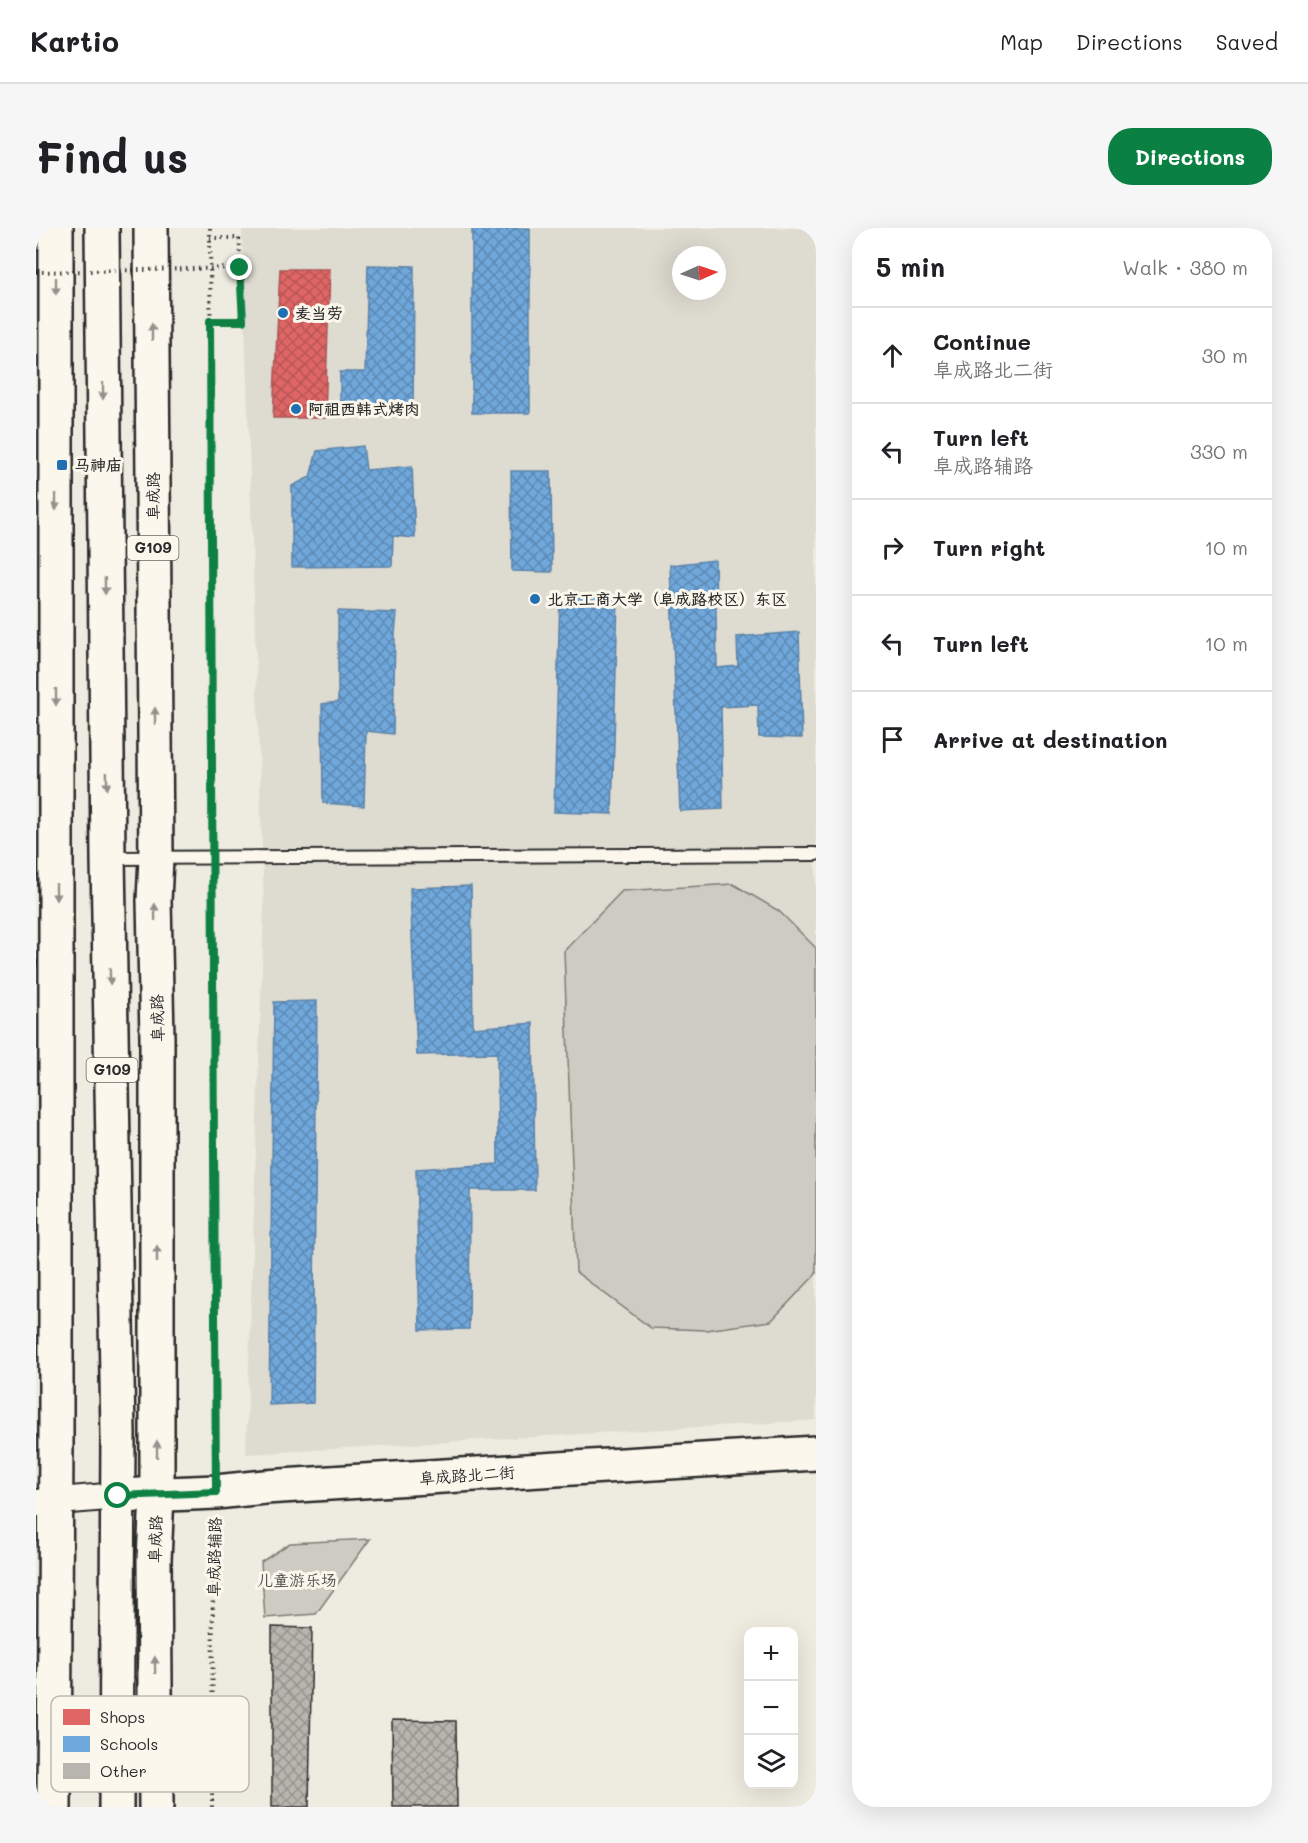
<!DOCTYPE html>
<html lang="en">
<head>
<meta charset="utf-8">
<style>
  body { margin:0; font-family:Mali,"LXGW WenKai TC",sans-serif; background:#f6f6f6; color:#202124 }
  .controls { position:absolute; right:18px; bottom:18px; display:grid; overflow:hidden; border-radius:12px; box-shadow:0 6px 24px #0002 }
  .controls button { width:54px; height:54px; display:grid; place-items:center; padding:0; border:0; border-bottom:2px solid #e0e0e0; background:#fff; color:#202124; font:30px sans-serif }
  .compass { position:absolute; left:636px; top:18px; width:54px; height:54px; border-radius:50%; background:#fff; box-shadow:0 6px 24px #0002; rotate:87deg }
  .stop { position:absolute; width:18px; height:18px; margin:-14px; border:4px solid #0b8043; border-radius:50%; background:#fff }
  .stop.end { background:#0b8043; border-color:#fff; box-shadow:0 2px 6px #0008 }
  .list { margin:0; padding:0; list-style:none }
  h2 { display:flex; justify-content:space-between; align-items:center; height:78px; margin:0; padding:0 24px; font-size:26px }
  h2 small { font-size:20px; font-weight:400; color:#757577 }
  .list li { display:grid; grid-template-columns:39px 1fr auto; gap:18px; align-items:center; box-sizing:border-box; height:96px; padding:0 24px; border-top:2px solid #e0e0e0 }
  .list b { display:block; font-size:22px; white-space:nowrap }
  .list p { margin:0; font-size:20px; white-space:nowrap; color:#757577 }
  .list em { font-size:20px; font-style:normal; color:#757577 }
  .icon { flex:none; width:33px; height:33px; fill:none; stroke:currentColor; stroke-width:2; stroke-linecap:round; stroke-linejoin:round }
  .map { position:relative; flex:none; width:780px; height:1579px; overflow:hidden; border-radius:24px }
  header { display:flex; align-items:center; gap:36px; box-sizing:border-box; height:84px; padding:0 30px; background:#fff; border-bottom:2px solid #e0e0e0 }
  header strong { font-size:28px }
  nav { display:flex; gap:33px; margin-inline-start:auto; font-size:21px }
  .intro { display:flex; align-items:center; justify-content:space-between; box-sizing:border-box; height:144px; padding:0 36px }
  h1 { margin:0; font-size:42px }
  .button { padding:15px 27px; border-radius:24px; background:#0b8043; color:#fff; font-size:21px; font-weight:700 }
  main { display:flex; gap:36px; padding:0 36px }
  aside { flex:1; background:#fff; border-radius:24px; box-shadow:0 6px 24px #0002 }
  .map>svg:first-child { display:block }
  .built { fill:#dedbd1; fill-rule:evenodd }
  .park { fill:#cecbc2; stroke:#7c7b76; stroke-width:1.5 }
  .shops { fill:url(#shops-cross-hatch); stroke:#aa5454; stroke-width:1.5 }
  .schools { fill:url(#schools-cross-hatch); stroke:#5b82a7; stroke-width:1.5 }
  .building { fill:url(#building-cross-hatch); stroke:#2b2b2b; stroke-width:1.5 }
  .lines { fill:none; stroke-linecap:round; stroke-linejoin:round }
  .lane-casing { stroke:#2b2b2b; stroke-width:16 }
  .street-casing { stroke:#2b2b2b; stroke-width:30 }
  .secondary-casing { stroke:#2b2b2b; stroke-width:38 }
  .highway-casing { stroke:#2b2b2b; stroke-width:38 }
  .path { stroke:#2b2b2b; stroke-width:4; stroke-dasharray:1.5 4.5; stroke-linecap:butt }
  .lane { stroke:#fbf7ec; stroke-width:12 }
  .street { stroke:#fbf7ec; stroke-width:26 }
  .secondary { stroke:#fbf7ec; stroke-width:33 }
  .highway { stroke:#fbf7ec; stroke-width:33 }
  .path-bridge { stroke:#2b2b2b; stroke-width:4; stroke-dasharray:1.5 4.5; stroke-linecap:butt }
  .oneway { fill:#93918c }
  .route { stroke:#0b8043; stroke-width:8 }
  .poi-dot { fill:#1f6fb2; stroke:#fbf7ec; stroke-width:2 }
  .labels { text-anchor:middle; stroke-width:6; stroke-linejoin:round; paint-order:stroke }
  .shield { fill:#fbf7ec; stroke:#696865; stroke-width:1.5 }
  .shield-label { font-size:15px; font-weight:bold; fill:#2b2b2b }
  .poi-label { font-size:16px; font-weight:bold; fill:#2b2b2b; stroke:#fbf7ec; text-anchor:start }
  .street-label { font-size:16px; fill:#2b2b2b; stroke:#fbf7ec }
  .park-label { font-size:16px; fill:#545351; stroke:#fbf7ec }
  .key { fill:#fbf7ec; stroke:#bdbab2; stroke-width:1.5 }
  .key-label { font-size:16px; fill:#2b2b2b }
</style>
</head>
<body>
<header>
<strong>Kartio</strong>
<nav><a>Map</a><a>Directions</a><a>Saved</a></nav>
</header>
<div class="intro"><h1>Find us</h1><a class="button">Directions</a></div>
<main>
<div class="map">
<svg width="780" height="1579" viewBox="0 0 780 1579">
  <defs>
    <pattern id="shops-cross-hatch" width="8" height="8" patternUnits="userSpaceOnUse" patternTransform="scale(1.5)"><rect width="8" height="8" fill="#e06666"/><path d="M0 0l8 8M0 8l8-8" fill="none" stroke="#b65454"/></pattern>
    <pattern id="schools-cross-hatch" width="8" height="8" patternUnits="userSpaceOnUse" patternTransform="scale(1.5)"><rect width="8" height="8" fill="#6fa8dc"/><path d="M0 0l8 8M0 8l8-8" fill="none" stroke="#5b89b3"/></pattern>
    <pattern id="building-cross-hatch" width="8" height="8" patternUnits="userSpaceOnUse" patternTransform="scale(1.5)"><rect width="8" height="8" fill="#b8b5ae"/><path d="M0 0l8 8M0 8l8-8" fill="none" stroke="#96938e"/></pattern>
  </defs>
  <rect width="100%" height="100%" fill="#eeebe0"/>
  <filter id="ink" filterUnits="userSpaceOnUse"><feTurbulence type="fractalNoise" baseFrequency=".0167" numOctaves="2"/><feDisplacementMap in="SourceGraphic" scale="12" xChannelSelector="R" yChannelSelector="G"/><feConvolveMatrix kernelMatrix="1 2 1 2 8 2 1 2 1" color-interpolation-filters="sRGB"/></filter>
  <g filter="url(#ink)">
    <path class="built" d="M206,0H780V1192L210,1226L228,679ZM645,27H681V63H645Z"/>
    <g class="park">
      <polygon points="697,656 743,683 780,720 780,1046 735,1093 670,1102 615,1100 540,1044 528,723 586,663"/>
      <polygon points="334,1311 280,1386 229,1390 225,1334 254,1315"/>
    </g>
    <polygon class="shops" points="244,41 294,41 289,190 237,190"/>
    <g class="schools">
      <rect x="436" y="0" width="58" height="185"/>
      <polygon points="332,37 378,38 377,187 304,188 304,144 329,144"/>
      <polygon points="327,218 330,242 376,238 379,310 357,308 356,338 256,339 256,258 274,249 281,223"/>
      <polygon points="475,243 515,243 516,344 476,343"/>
      <polygon points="679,332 681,440 702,438 701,409 763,404 766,510 723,509 722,477 685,479 687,581 644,583 634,337"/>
      <polygon points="524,367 582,369 576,586 518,584"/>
      <polygon points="302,383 361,385 359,406 357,506 330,503 328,578 287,575 286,476 302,474"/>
      <polygon points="435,658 437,800 497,795 499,962 434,962 433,1101 384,1102 380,941 462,936 461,825 381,827 374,660"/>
      <polygon points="281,773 277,1175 233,1177 238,774"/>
    </g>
    <g class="building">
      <polygon points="236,1399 276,1400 273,1579 236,1579"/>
      <polygon points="356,1492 420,1493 421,1579 357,1579"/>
    </g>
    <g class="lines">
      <defs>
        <polyline id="lane" points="73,630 780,626"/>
        <polyline id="street" points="0,1275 82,1268"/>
        <g id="secondary">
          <polyline points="82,1268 180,1264 229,1259 780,1225"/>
          <polyline points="18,1579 20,1211 20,0"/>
        </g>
        <g id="highway">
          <polyline points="66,0 72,630 82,1206 80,1579"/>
          <polyline points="115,0 120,630 118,673 121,810 121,1267 118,1332 120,1579"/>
        </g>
      </defs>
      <use href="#lane" class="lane-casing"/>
      <use href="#street" class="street-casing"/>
      <use href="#secondary" class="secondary-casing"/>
      <use href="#highway" class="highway-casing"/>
      <g class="path">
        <polyline points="174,0 177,612"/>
        <polyline points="174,93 207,93 203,10 174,10"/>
        <polyline points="177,647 177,971 180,1236"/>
        <polyline points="176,1579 177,1331 179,1292"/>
      </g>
      <use href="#lane" class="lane"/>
      <use href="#street" class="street"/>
      <use href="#secondary" class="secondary"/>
      <use href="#highway" class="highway"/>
      <polyline class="path-bridge" points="0,44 204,40"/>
    </g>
    <defs><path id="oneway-solid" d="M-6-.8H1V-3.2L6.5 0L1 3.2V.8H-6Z" transform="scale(1.5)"/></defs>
    <g class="oneway">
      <use href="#oneway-solid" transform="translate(20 58) rotate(90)"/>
      <use href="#oneway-solid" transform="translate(116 104) rotate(-90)"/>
      <use href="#oneway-solid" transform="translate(67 163) rotate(90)"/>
      <use href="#oneway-solid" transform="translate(20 274) rotate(90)"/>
      <use href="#oneway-solid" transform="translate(69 358) rotate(89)"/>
      <use href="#oneway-solid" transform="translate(20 469) rotate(90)"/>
      <use href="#oneway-solid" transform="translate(119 488) rotate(-90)"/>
      <use href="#oneway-solid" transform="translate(71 553) rotate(89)"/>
      <use href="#oneway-solid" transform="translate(20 664) rotate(90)"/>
      <use href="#oneway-solid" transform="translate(119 684) rotate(-91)"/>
      <use href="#oneway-solid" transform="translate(74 748) rotate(89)"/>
      <use href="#oneway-solid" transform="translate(121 1026) rotate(-90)"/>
      <use href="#oneway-solid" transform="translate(121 1221) rotate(-90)"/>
      <use href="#oneway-solid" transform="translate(119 1437) rotate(-91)"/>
    </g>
  </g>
  <g class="lines" filter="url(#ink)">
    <path class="route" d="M82,1268L180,1264C176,874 177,483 174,93H207L204,40"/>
  </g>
  <g class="poi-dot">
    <circle cx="247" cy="85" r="6"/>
    <circle cx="260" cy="181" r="6"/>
    <rect x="20" y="231" width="12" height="12" rx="3"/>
    <circle cx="499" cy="371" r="6"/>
  </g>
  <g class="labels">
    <g class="shield">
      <rect x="91.5" y="308" width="51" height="24" rx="4.5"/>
      <rect x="50.5" y="830" width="51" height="24" rx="4.5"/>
    </g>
    <g class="shield-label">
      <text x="117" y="325">G109</text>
      <text x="76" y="847">G109</text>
    </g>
    <g class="poi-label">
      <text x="259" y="91">麦当劳</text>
      <text x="272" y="187">阿祖西韩式烤肉</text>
      <text x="38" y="243">马神庙</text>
      <text x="511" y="377">北京工商大学（阜成路校区）东区</text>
    </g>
    <g class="street-label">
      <text transform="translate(117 268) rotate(-90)" y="6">阜成路</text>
      <text transform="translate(121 790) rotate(-91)" y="6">阜成路</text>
      <text transform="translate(431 1247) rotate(-4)" y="6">阜成路北二街</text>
      <text transform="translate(119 1311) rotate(-88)" y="6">阜成路</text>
      <text transform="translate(178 1329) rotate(-89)" y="6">阜成路辅路</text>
    </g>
    <g class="park-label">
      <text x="261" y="1358">儿童游乐场</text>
    </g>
  </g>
  <rect x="15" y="1468" width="198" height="96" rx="9" class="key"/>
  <rect x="27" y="1481" width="27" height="16" fill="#e06666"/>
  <rect x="27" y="1508" width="27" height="16" fill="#6fa8dc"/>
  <rect x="27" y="1535" width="27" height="16" fill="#b8b5ae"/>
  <g class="key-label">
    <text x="64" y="1495">Shops</text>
    <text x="64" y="1522">Schools</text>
    <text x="64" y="1549">Other</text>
  </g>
</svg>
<div class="controls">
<button>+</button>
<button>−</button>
<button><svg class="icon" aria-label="layers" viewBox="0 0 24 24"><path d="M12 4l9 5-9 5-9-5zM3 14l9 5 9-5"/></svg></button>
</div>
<svg class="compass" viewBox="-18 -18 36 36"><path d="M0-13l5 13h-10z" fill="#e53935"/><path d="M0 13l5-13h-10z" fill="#757577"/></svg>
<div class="stop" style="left:82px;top:1268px"></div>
<div class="stop end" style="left:204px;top:40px"></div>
</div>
<aside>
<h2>5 min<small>Walk · 380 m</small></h2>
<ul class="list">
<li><svg class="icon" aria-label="ahead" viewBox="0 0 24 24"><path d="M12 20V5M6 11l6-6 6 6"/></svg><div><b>Continue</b><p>阜成路北二街</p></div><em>30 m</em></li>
<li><svg class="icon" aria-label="left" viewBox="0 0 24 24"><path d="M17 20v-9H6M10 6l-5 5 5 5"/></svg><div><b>Turn left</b><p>阜成路辅路</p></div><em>330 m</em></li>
<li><svg class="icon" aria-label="right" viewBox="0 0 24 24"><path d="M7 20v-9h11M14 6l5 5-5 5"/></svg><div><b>Turn right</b></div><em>10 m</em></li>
<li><svg class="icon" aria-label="left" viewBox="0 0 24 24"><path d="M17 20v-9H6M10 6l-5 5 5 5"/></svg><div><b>Turn left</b></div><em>10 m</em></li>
<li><svg class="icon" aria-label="arrive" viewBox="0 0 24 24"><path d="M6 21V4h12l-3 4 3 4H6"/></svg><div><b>Arrive at destination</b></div></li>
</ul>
</aside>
</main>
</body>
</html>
